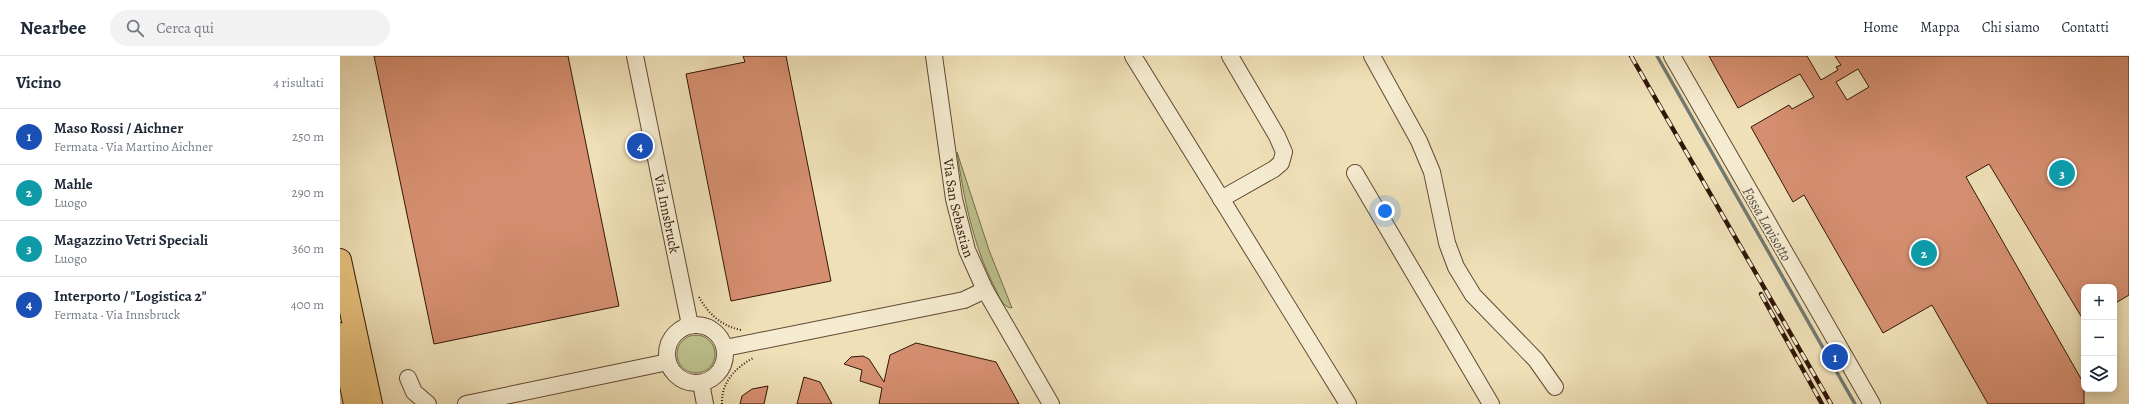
<!DOCTYPE html>
<html lang="it">
<head>
<meta charset="utf-8">
<style>
  body { margin:0; font-family:Alegreya,serif; background:#f2f2f3; color:#1f2937 }
  .controls { position:absolute; right:12px; bottom:12px; display:grid; overflow:hidden; border-radius:8px; box-shadow:0 2px 10px #0003 }
  .controls button { width:36px; height:36px; display:grid; place-items:center; padding:0; border:0; border-bottom:1px solid #e0e1e3; background:#fff; color:#1f2937; font:20px sans-serif }
  .you { position:absolute; left:1045px; top:155px; width:14px; height:14px; margin:-10px; border:3px solid #fff; border-radius:50%; background:#1a73e8; box-shadow:0 0 0 6px #1a73e833 }
  .badge { display:grid; place-items:center; width:26px; height:26px; border-radius:50%; background:#8f2418; color:#fff; font-size:13px; font-weight:700 }
  .pin { position:absolute; translate:-50% -50%; border:2px solid #fff; box-shadow:0 1px 4px #0006 }
  .list { margin:0; padding:0; list-style:none }
  h2 { display:flex; justify-content:space-between; align-items:center; height:52px; margin:0; padding:0 16px; font-size:17px }
  h2 small { font-size:13px; font-weight:400; color:#747a83 }
  .list li { display:grid; grid-template-columns:26px 1fr auto; gap:12px; align-items:center; box-sizing:border-box; height:56px; padding:0 16px; border-top:1px solid #e0e1e3 }
  .list b { display:block; font-size:15px; white-space:nowrap }
  .list p { margin:0; font-size:13px; white-space:nowrap; color:#747a83 }
  .list em { font-size:13px; font-style:normal; color:#747a83 }
  .icon { flex:none; width:22px; height:22px; fill:none; stroke:currentColor; stroke-width:2; stroke-linecap:round; stroke-linejoin:round }
  .map { position:relative; flex:none; width:1789px; height:348px; overflow:hidden }
  header { display:flex; align-items:center; gap:24px; box-sizing:border-box; height:56px; padding:0 20px; background:#fff; border-bottom:1px solid #e0e1e3 }
  header strong { font-size:19px }
  nav { display:flex; gap:22px; margin-inline-start:auto; font-size:14px }
  .search { width:280px; height:36px; background:#f2f2f3; display:flex; align-items:center; gap:10px; box-sizing:border-box; padding:0 14px; border-radius:22px; color:#747a83; font-size:15px }
  main { display:flex }
  aside { flex:1; background:#fff }
  .map>svg:first-child { display:block }
  .grass { fill:#bcc18c; stroke:#776c4a }
  .lines { fill:none; stroke-linecap:round; stroke-linejoin:round }
  .stream { stroke:#727970; stroke-width:3.5 }
  .building { fill:#d58f70; stroke:#321708; fill-rule:evenodd }
  .minor-casing { stroke:#614934; stroke-width:18 }
  .highway-casing { stroke:#321708; stroke-width:24 }
  .path { stroke:#321708; stroke-width:2; stroke-dasharray:1 2; stroke-linecap:butt }
  .minor { stroke:#f5ebd0; stroke-width:16 }
  .highway { stroke:#e8c07c; stroke-width:22 }
  .rail-casing { stroke:#321708; stroke-width:4.5 }
  .rail { stroke:#f5ebd0; stroke-width:3; stroke-dasharray:9; stroke-linecap:butt }
  .labels { text-anchor:middle; stroke-width:3.5; stroke-linejoin:round; paint-order:stroke }
  .street-label { font-size:14px; fill:#321708; stroke:#f5ebd0 }
  .water-label { font-size:15px; font-style:italic; fill:#575045; stroke:#f5ebd0 }
</style>
</head>
<body>
<header>
<strong>Nearbee</strong>
<div class="search"><svg class="icon" aria-label="search" viewBox="0 0 24 24"><circle cx="10" cy="10" r="6"/><path d="M15 15l6 6"/></svg>Cerca qui</div>
<nav><a>Home</a><a>Mappa</a><a>Chi siamo</a><a>Contatti</a></nav>
</header>
<main>
<aside>
<h2>Vicino<small>4 risultati</small></h2>
<ul class="list">
<li><span class="badge" style="background:#1a4fb4">1</span><div><b>Maso Rossi / Aichner</b><p>Fermata · Via Martino Aichner</p></div><em>250 m</em></li>
<li><span class="badge" style="background:#0f9aa8">2</span><div><b>Mahle</b><p>Luogo</p></div><em>290 m</em></li>
<li><span class="badge" style="background:#0f9aa8">3</span><div><b>Magazzino Vetri Speciali</b><p>Luogo</p></div><em>360 m</em></li>
<li><span class="badge" style="background:#1a4fb4">4</span><div><b>Interporto / &quot;Logistica 2&quot;</b><p>Fermata · Via Innsbruck</p></div><em>400 m</em></li>
</ul>
</aside>
<div class="map">
<svg width="1789" height="348" viewBox="0 0 1789 348">
  <rect width="100%" height="100%" fill="#efe0b7"/>
  <filter id="stains"><feTurbulence type="fractalNoise" baseFrequency=".005" numOctaves="4"/><feColorMatrix values="0 0 0 0 .2 0 0 0 0 .09 0 0 0 0 .02 0 0 0 .5 -.17"/></filter>
  <radialGradient id="worn" r=".72"><stop offset=".6" stop-color="#630" stop-opacity="0"/><stop offset="1" stop-color="#630" stop-opacity=".3"/></radialGradient>
  <g class="grass">
    <path d="M617,96L649,194L672,252C663,252 659,240 655,232C633,189 624,143 617,96Z"/>
    <circle cx="356" cy="298" r="19"/>
  </g>
  <g class="lines">
    <polyline class="stream" points="1317,0 1515,348"/>
  </g>
  <g class="building">
    <polygon points="34,0 228,0 279,250 94,288"/>
    <polygon points="403,0 446,0 491,225 391,245 346,18 405,6"/>
    <path d="M1369,0H1467L1481,24L1498,14L1496,11L1501,9L1495,0H1789V239L1774,248V231H1744V265L1649,108L1626,121L1744,328V348H1648L1592,249L1543,277L1464,139L1453,146L1411,71L1449,49L1452,53L1474,41L1460,18L1398,52ZM1518,13L1529,31L1507,44L1496,26Z"/>
    <polygon points="576,287 656,306 679,348 539,348 542,332 520,325 522,314 504,308 511,301 523,300 529,303 544,326 550,299"/>
    <polygon points="464,321 480,326 492,348 457,348"/>
    <polygon points="428,330 424,348 400,348 402,340 412,333"/>
  </g>
  <g class="lines">
    <defs>
      <g id="minor">
        <path id="s1" d="M295,0L350,269"/>
        <path id="s2" d="M594,0L614,143L627,194L645,234L711,348"/>
        <polyline points="793,0 1008,348"/>
        <polyline points="1032,0 1079,85 1092,116 1107,187 1116,211 1133,239 1196,304 1215,331"/>
        <polyline points="1332,0 1532,348"/>
        <polyline points="1015,117 1151,348"/>
        <polyline points="881,143 934,113 941,107 944,96 937,80 890,0"/>
        <circle cx="356" cy="298" r="29"/>
        <polyline points="385,292 624,244 645,234"/>
        <polyline points="68,322 74,336 88,348"/>
        <polyline points="361,327 365,348"/>
        <polyline points="126,348 328,306"/>
      </g>
      <g id="highway">
        <polyline points="0,204 31,348"/>
        <polyline points="0,278 15,348"/>
      </g>
    </defs>
    <use href="#minor" class="minor-casing"/>
    <use href="#highway" class="highway-casing"/>
    <g class="path">
      <path d="M359,241C369,259 382,270 401,274"/>
      <path d="M382,348C381,327 395,312 413,302"/>
    </g>
    <use href="#minor" class="minor"/>
    <use href="#highway" class="highway"/>
    <defs>
      <g id="rail">
        <polyline points="1291,0 1491,348"/>
        <polyline points="1421,238 1482,348"/>
      </g>
    </defs>
    <use href="#rail" class="rail-casing"/>
    <use href="#rail" class="rail"/>
  </g>
  <g class="labels">
    <g class="street-label">
      <text dy="5" stroke="none"><textPath href="#s2" startOffset="154">Via San Sebastian</textPath></text>
      <text dy="5" stroke="none"><textPath href="#s1" startOffset="161">Via Innsbruck</textPath></text>
    </g>
    <g class="water-label">
      <text transform="translate(1427 168) rotate(60)" y="5">Fossa Lavisotto</text>
    </g>
  </g>
  <rect width="100%" height="100%" filter="url(#stains)"/>
  <rect width="100%" height="100%" fill="url(#worn)"/>
</svg>
<div class="controls">
<button>+</button>
<button>−</button>
<button><svg class="icon" aria-label="layers" viewBox="0 0 24 24"><path d="M12 4l9 5-9 5-9-5zM3 14l9 5 9-5"/></svg></button>
</div>
<div class="you"></div>
<div class="pin badge" style="left:1495px;top:301px;background:#1a4fb4">1</div>
<div class="pin badge" style="left:1584px;top:197px;background:#0f9aa8">2</div>
<div class="pin badge" style="left:1722px;top:117px;background:#0f9aa8">3</div>
<div class="pin badge" style="left:300px;top:90px;background:#1a4fb4">4</div>
</div>
</main>
</body>
</html>
